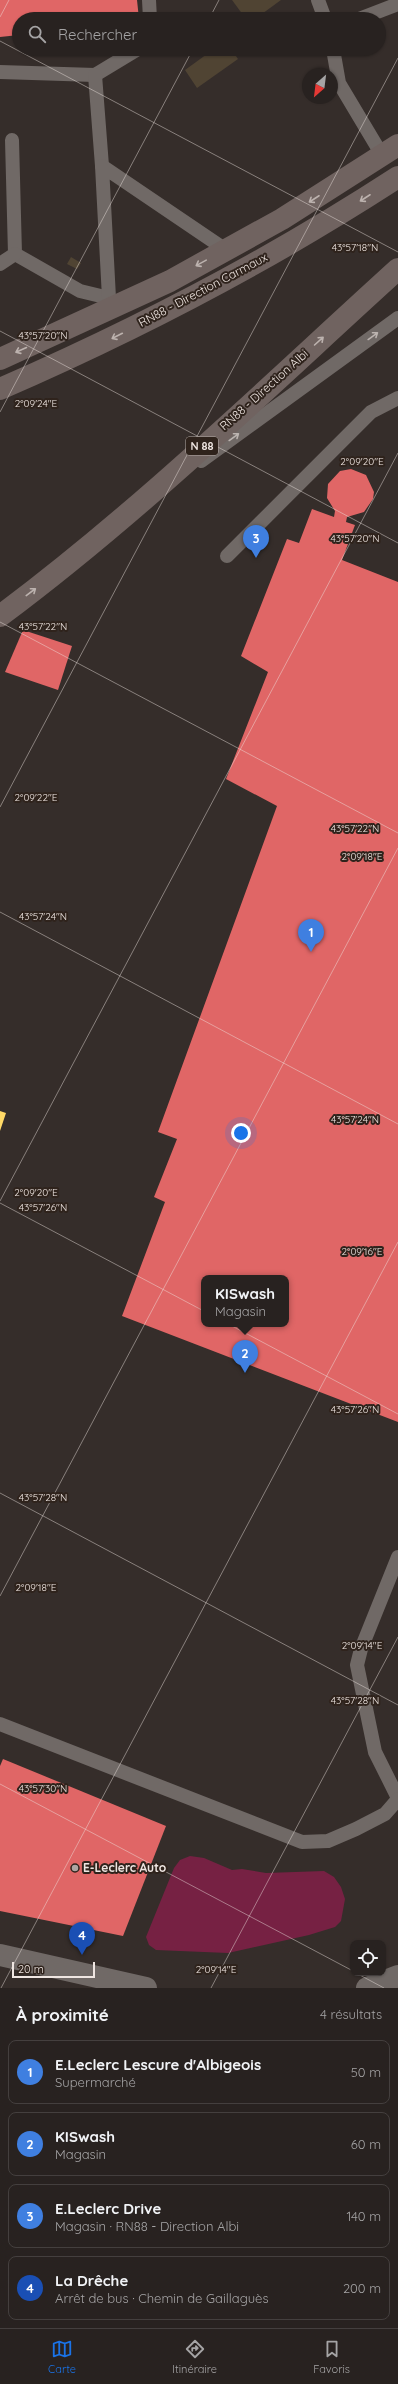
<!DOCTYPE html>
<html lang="fr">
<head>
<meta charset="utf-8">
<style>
  body { margin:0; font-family:Quicksand,sans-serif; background:#342f2d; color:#f1f3f6 }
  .controls { position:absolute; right:12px; bottom:12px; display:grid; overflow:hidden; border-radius:8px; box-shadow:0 1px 3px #0004 }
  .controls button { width:36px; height:36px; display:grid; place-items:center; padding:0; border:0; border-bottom:1px solid #443f3e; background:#282220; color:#f1f3f6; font:20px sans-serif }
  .compass { position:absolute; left:302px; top:68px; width:36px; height:36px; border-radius:50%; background:#282220; box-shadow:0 1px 3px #0004; rotate:208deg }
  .scale { position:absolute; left:12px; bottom:10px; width:83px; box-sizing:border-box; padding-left:4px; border:2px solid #efe6e2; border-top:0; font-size:11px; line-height:14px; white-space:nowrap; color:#efe6e2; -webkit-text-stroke:3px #2f231c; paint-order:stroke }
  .you { position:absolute; left:241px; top:1133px; width:14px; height:14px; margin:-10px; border:3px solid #fff; border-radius:50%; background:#1a73e8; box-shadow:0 0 0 6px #1a73e833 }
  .badge { display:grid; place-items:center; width:26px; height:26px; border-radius:50%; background:#1a73e8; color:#fff; font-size:13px; font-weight:700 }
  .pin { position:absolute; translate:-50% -33px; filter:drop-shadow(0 1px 2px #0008) }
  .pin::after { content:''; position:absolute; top:21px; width:14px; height:12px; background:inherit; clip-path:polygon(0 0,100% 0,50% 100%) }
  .popup { position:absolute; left:201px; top:1275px; width:88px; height:52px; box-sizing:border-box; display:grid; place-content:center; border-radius:8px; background:#282220; filter:drop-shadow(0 1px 3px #0005); font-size:13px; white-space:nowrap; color:#a5a4a5 }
  .popup b { font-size:15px; color:#f1f3f6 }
  .popup::after { content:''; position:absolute; left:50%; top:100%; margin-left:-8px; border:8px solid transparent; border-top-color:#282220 }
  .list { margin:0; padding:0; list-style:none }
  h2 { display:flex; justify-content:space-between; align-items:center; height:52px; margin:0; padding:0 16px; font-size:17px }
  h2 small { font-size:13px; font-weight:400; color:#a5a4a5 }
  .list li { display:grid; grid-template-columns:26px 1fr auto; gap:12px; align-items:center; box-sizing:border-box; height:64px; margin:0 8px 8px; padding:0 8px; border:1px solid #443f3e; border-radius:8px }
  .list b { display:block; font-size:15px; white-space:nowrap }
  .list p { margin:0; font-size:13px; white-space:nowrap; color:#a5a4a5 }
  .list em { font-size:13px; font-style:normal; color:#a5a4a5 }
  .icon { flex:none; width:22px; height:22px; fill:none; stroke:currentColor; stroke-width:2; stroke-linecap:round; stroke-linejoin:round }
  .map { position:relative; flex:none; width:398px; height:1988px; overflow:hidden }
  .search { position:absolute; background:#282220; box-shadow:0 1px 3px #0004; left:12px; right:12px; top:12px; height:44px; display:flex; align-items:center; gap:10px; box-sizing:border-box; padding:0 14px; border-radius:22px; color:#a5a4a5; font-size:15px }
  .sheet { height:340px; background:#282220 }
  nav { display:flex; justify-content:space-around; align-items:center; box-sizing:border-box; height:56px; border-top:1px solid #443f3e; background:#282220; font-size:11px; color:#a5a4a5 }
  nav a { display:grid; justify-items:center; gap:2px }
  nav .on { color:#1a73e8 }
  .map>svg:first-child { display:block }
  .water { fill:#762143 }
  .homes { fill:#ffd966 }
  .shops { fill:#e06666; fill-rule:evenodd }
  .building { fill:#504433 }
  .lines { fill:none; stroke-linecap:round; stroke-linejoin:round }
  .lane { stroke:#706966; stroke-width:14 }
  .street { stroke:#706966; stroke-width:22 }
  .primary { stroke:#706360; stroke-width:22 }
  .oneway { stroke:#bcb2ae }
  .oneway2 { stroke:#bcb4b0 }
  .ticks { fill:none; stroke:#efe6e2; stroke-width:1; stroke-opacity:0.45 }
  .poi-dot { fill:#aea5a2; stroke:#2f231c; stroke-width:1.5 }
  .labels { text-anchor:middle; stroke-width:4; stroke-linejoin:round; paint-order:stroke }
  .shield { fill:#2f231c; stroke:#b5aca7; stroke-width:1 }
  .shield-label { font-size:11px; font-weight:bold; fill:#efe6e2 }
  .street-label { font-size:12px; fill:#efe6e2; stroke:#2f231c }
  .poi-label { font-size:12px; font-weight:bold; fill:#efe6e2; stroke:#2f231c; text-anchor:start }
  .ticks-label { font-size:10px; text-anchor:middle; fill:#efe6e2; stroke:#2f231c; stroke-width:4; stroke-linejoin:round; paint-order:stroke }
</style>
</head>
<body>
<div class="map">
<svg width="398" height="1988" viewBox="0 0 398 1988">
  <rect width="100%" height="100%" fill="#352d2a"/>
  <polygon class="water" points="190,1856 204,1858 232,1870 242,1869 266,1873 324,1871 334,1877 341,1887 345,1899 341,1921 335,1927 309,1935 228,1953 156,1950 149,1945 146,1937 174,1868 180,1860"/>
  <polygon class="homes" points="0,1111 6,1113 0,1131"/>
  <g class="shops">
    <polygon points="0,0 137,0 139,19 19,19 19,35 0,37"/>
    <path d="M351,469L366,475L374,492L373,499L364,512L347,517L346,522L355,525L342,560L398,582V1422L122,1316L165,1202L154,1197L177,1139L158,1132L277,806L226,779L268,672L241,656L287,539L299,543L312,509L334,517L335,511L327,498L328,484L340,471ZM204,1278H286V1324H204Z"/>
    <polygon points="23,630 72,646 58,690 5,672"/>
    <polygon points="3,1759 166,1826 123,1936 0,1911 0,1766"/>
  </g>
  <g class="building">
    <polygon points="232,0 281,0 255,19 246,19"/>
    <polygon points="214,49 231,49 238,59 197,88 185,70"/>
    <polygon points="71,257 81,263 77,269 67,264"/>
  </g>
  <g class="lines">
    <g class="lane">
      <polyline points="149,0 150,19"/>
      <polyline points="318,0 325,19"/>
      <polyline points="359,19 398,4"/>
      <polyline points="333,49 339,83 382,155"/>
      <polyline points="0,72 95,75 138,49"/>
      <polyline points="95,75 102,166"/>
      <polyline points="12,140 15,254 80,291 109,298"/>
      <polyline points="0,264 15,254"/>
      <polyline points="112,308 109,298 102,166 226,250"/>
      <polyline points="201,461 398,318"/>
      <polyline points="227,556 371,412 398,398"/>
      <polyline points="398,1557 361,1649 357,1665 375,1752 398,1798"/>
      <polyline points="0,1724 302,1842 328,1841 356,1829 385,1814 398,1799"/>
    </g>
    <g class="street">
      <polyline points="0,1955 146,1988"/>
      <polyline points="367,1988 398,1976"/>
    </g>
    <g class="primary">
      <polyline points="0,359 170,281 282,219 398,145"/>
      <path d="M0,389C138,329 272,259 398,177"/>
      <path d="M0,616C141,511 268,387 398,269"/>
    </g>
  </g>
  <defs><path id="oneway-shaft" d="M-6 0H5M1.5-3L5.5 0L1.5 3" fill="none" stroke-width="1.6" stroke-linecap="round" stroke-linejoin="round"/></defs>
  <g class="oneway">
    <use href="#oneway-shaft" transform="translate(365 198) rotate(147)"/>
    <use href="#oneway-shaft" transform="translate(314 199) rotate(147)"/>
    <use href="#oneway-shaft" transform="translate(201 263) rotate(151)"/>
    <use href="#oneway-shaft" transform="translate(117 336) rotate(153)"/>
    <use href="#oneway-shaft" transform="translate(319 341) rotate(-42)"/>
    <use href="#oneway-shaft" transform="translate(21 350) rotate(156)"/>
    <use href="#oneway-shaft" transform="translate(31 592) rotate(-37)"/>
  </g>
  <g class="oneway2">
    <use href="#oneway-shaft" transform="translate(373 336) rotate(-36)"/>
    <use href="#oneway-shaft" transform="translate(234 437) rotate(-36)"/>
  </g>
  <path class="ticks" d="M0,17L9,0M209,19L219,0M0,41L398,252M0,331L398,543M0,412L193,49M0,622L398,833M0,807L398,58M0,912L398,1124M0,1201L398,453M0,1203L398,1414M0,1493L398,1705M0,1596L398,848M0,1784L353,1971M356,1973L384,1988M1,1988L398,1242M211,1988L398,1637"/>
  <circle class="poi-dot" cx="75" cy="1868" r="4"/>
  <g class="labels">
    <rect class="shield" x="186" y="437" width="32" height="18" rx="3"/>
    <g class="shield-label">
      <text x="202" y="450">N 88</text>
    </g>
    <g class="street-label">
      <text transform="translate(203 290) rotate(-28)" y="4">RN88 - Direction Carmaux</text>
      <text transform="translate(264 390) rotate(-42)" y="4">RN88 - Direction Albi</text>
    </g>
    <g class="poi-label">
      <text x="83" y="1872">E-Leclerc Auto</text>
    </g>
  </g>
  <g class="ticks-label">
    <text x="355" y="251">43°57'18"N</text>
    <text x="43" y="339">43°57'20"N</text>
    <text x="36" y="407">2°09'24"E</text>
    <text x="362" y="465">2°09'20"E</text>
    <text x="355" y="542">43°57'20"N</text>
    <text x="43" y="630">43°57'22"N</text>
    <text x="36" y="801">2°09'22"E</text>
    <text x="355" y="832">43°57'22"N</text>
    <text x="362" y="860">2°09'18"E</text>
    <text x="43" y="920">43°57'24"N</text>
    <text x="355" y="1123">43°57'24"N</text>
    <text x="36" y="1196">2°09'20"E</text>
    <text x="43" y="1211">43°57'26"N</text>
    <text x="362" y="1255">2°09'16"E</text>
    <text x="355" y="1413">43°57'26"N</text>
    <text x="43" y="1501">43°57'28"N</text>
    <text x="36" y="1591">2°09'18"E</text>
    <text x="362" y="1649">2°09'14"E</text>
    <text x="355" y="1704">43°57'28"N</text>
    <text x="43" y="1792">43°57'30"N</text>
    <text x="216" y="1973">2°09'14"E</text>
  </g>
</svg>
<div class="controls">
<button><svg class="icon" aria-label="locate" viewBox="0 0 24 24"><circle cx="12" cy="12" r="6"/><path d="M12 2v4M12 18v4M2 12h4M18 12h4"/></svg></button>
</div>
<svg class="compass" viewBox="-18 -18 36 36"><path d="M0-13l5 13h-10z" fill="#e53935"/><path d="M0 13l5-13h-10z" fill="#a5a4a5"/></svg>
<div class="scale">20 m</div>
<div class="you"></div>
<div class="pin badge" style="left:311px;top:952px;background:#3f7fe0">1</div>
<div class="pin badge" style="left:245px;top:1373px;background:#3f7fe0">2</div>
<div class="popup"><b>KISwash</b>Magasin</div>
<div class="pin badge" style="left:256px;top:558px;background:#3f7fe0">3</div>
<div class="pin badge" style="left:82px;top:1955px;background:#1a4fb4">4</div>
<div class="search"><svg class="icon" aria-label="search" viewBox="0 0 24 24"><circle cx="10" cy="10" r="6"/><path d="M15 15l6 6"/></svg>Rechercher</div>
</div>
<section class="sheet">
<h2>À proximité<small>4 résultats</small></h2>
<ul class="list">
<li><span class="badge" style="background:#3f7fe0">1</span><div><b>E.Leclerc Lescure d'Albigeois</b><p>Supermarché</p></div><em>50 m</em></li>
<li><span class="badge" style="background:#3f7fe0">2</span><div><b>KISwash</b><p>Magasin</p></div><em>60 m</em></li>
<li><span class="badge" style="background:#3f7fe0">3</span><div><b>E.Leclerc Drive</b><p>Magasin · RN88 - Direction Albi</p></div><em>140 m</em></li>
<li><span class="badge" style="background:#1a4fb4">4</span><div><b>La Drêche</b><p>Arrêt de bus · Chemin de Gaillaguès</p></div><em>200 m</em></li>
</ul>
</section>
<nav>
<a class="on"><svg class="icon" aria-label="map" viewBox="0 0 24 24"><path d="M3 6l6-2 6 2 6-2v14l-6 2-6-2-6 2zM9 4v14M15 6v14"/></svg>Carte</a>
<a><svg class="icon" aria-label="directions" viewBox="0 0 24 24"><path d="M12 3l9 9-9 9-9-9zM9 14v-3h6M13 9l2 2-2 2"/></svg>Itinéraire</a>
<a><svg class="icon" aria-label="saved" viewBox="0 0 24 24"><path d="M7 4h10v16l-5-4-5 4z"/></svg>Favoris</a>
</nav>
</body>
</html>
